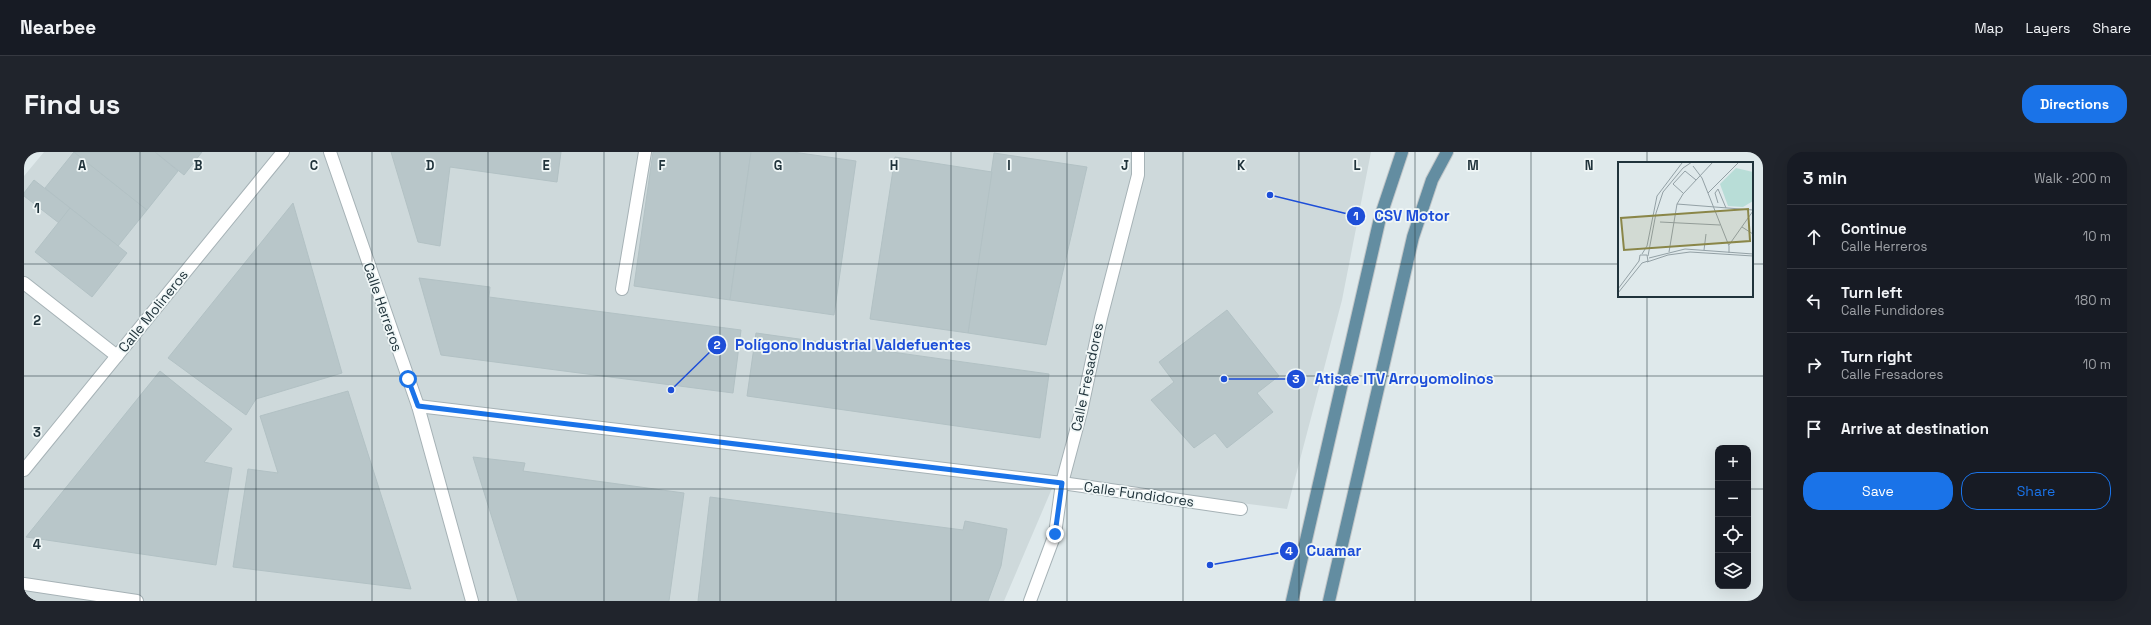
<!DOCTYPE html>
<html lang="en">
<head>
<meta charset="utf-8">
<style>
  body { margin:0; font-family:"Space Grotesk",sans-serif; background:#20242c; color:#f1f3f6 }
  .controls { position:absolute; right:12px; bottom:12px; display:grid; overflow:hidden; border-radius:8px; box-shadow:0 4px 16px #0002 }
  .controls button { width:36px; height:36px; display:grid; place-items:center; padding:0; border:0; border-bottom:1px solid #363941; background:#171b24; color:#f1f3f6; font:20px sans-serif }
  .stop { position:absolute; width:12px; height:12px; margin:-9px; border:3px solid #1a73e8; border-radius:50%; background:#fff }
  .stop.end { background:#1a73e8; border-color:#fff; box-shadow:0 1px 4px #0008 }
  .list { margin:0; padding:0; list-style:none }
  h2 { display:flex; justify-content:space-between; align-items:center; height:52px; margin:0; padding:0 16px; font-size:17px }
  h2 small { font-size:13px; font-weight:400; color:#9ea1a6 }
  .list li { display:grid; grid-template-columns:26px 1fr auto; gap:12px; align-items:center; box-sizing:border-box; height:64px; padding:0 16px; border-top:1px solid #363941 }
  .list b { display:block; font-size:15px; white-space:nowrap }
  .list p { margin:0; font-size:13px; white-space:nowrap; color:#9ea1a6 }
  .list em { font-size:13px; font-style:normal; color:#9ea1a6 }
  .actions { display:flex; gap:8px; padding:12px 16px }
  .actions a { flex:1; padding:9px 0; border:1px solid #1a73e8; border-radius:16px; text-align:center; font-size:14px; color:#1a73e8 }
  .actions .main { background:#1a73e8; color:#fff }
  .icon { flex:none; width:22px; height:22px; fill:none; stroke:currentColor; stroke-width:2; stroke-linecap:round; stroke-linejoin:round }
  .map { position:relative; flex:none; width:1739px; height:449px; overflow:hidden; border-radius:16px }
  header { display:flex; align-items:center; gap:24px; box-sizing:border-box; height:56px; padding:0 20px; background:#171b24; border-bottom:1px solid #363941 }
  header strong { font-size:19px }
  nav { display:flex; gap:22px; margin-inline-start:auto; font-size:14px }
  .intro { display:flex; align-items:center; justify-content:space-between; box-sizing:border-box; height:96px; padding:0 24px }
  h1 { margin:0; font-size:28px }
  .button { padding:10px 18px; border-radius:16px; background:#1a73e8; color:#fff; font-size:14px; font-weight:700 }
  main { display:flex; gap:24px; padding:0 24px }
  aside { flex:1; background:#171b24; border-radius:16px; box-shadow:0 4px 16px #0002 }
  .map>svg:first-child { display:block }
  .built { fill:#ced9db }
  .building { fill:#b8c6c9; stroke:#b2c1c4 }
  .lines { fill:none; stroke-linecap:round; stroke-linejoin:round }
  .minor-casing { stroke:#a6b2b6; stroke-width:14 }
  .major-casing { stroke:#c1c6c8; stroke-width:14 }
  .minor { stroke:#fff; stroke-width:12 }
  .major { stroke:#638da1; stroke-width:12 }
  .route { stroke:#1a73e8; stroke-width:5 }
  .grid { fill:none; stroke:#20333b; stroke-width:1; stroke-opacity:0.55 }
  .labels { text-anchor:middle; stroke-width:3.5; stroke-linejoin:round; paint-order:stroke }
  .street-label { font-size:14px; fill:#20333b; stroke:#f0f7f7 }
  .inset-road { fill:none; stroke:#93a0a5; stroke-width:1 }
  .view { fill:#8a8648; fill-opacity:0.15; stroke:#8a8648; stroke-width:2 }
  .inset-edge { fill:none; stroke:#20333b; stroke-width:2 }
  .grid-label { font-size:13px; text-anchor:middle; font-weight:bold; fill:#20333b; stroke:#f0f7f7; stroke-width:3.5; stroke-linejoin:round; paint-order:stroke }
  .leader { fill:none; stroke:#1d4ed8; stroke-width:1.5 }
  .callout-dot { fill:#1d4ed8; stroke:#f0f7f7; stroke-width:1.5 }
  .mark-label { font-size:12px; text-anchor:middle; font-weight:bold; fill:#fff }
  .callout-label { font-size:15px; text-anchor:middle; font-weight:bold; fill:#1d4ed8; stroke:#f0f7f7; stroke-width:3.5; stroke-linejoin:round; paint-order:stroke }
</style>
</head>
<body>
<header>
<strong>Nearbee</strong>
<nav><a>Map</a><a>Layers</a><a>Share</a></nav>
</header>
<div class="intro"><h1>Find us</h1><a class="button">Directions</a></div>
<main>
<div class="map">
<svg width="1739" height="449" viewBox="0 0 1739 449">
  <rect width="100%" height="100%" fill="#dfe9eb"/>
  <polygon class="built" points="20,0 1347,0 1318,148 1263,357 1032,327 980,449 0,449 0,24"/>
  <g class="building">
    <polygon points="50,0 123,58 94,94 21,36"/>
    <polygon points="50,0 131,0 154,19 123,58"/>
    <polygon points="131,0 178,0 160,23"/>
    <polygon points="367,0 537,0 533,30 426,15 416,94 394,90"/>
    <polygon points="629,0 727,0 706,148 610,134"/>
    <polygon points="727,0 769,0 832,9 810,163 706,148"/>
    <polygon points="970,1 1063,15 1022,193 944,181"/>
    <polygon points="871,5 968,20 944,181 846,167"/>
    <polygon points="10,28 46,56 35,71 0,44 0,41"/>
    <polygon points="269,51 318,221 232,247 222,263 144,206"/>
    <polygon points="46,56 103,101 68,145 11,100"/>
    <polygon points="395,126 466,135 465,145 717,178 709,241 417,203"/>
    <polygon points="1203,158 1255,224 1233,241 1249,260 1203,296 1191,281 1170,296 1127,248 1150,230 1135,210"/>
    <polygon points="732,181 1025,222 1016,286 723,244"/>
    <polygon points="136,219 208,277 180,310 208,316 192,413 2,385"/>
    <polygon points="324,239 387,437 209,415 224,317 254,321 236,264"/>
    <polygon points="449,305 501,311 499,319 660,341 645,449 494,449"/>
    <polygon points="686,345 939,378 941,369 983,377 977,414 964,449 674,449"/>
  </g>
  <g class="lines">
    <defs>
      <g id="minor">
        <polyline points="306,0 394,254 448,449"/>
        <polyline points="0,131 93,204"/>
        <polyline points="598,137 621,0"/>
        <polyline points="394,254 1038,331 1217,357"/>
        <polyline points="0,318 259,0"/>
        <polyline points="0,432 113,449"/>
        <polyline points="1006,449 1031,382 1038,331 1057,260 1077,166 1114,23 1114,0"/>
      </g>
      <g id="major">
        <polyline points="1268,449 1356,66 1378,0"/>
        <polyline points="1305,449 1389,85 1408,28 1423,0"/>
      </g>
    </defs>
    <use href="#minor" class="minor-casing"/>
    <use href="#major" class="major-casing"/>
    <use href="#minor" class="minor"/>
    <use href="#major" class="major"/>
  </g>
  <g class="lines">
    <polyline class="route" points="384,227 394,254 1038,331 1031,382"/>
  </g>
  <path class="grid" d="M116,0V449M232,0V449M348,0V449M464,0V449M580,0V449M696,0V449M812,0V449M927,0V449M1043,0V449M1159,0V449M1275,0V449M1391,0V449M1507,0V449M1623,0V11M0,112H1595M1728,112H1739M1623,144V449M0,224H1739M0,337H1694M1724,337H1739"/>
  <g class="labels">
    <g class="street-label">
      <text transform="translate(359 155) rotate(71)" y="5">Calle Herreros</text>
      <text transform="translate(129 159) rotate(-51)" y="5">Calle Molineros</text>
      <text transform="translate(1063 225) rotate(-78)" y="5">Calle Fresadores</text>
      <text transform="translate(1115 342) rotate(8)" y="5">Calle Fundidores</text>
    </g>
  </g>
  <g transform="translate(1594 10)">
    <rect width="135" height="135" fill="#dfe9eb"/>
    <path d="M118,6L135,10V39L125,45L110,44L102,22Z" fill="#b8ddd7"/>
    <path class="inset-road" d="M75,4L84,16L111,84V91M65,31L55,22L67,9L78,18M90,31L121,0M100,41L97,31L100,27L108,46M59,42L135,48M42,60L102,63M124,65L135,72M111,83L135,49M86,88L88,72M51,90L59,42L65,32L95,0M24,92L29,84L39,34L64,1M30,94L38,51L45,30L65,6L74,0M31,96L67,87L135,92M21,99L22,93H29L30,99L24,101M29,100L50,93L72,90L135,94M0,127L21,99M0,131L24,101"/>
    <path class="view" d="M130,47L132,79L6,88L3,56Z"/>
    <rect width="135" height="135" class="inset-edge"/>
  </g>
  <g class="grid-label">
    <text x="58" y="18">A</text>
    <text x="174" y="18">B</text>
    <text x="290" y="18">C</text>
    <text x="406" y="18">D</text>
    <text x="522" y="18">E</text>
    <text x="638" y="18">F</text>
    <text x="754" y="18">G</text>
    <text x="870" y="18">H</text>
    <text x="985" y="18">I</text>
    <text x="1101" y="18">J</text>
    <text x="1217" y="18">K</text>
    <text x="1333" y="18">L</text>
    <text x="1449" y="18">M</text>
    <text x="1565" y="18">N</text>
    <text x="13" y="61">1</text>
    <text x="13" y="173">2</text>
    <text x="13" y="285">3</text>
    <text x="13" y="397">4</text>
  </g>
  <path class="leader" d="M1246 43L1332 64M647 238L693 193M1200 227L1272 227M1186 413L1265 399"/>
  <g class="callout-dot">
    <circle cx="1246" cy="43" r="4"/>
    <circle cx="647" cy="238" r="4"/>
    <circle cx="1200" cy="227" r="4"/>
    <circle cx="1186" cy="413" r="4"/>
    <circle cx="1332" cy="64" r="10"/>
    <circle cx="693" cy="193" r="10"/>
    <circle cx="1272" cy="227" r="10"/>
    <circle cx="1265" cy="399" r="10"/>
  </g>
  <g class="mark-label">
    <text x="1332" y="68">1</text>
    <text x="693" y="197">2</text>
    <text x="1272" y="231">3</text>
    <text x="1265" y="403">4</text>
  </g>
  <g class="callout-label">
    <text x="1388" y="69">CSV Motor</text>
    <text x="829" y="198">Polígono Industrial Valdefuentes</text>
    <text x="1380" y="232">Atisae ITV Arroyomolinos</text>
    <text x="1310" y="404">Cuamar</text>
  </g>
</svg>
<div class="controls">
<button>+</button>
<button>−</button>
<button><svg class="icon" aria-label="locate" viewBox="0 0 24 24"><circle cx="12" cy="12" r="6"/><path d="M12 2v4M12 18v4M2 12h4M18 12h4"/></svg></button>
<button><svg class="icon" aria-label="layers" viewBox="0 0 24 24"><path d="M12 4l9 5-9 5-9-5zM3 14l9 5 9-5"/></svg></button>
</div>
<div class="stop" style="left:384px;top:227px"></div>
<div class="stop end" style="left:1031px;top:382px"></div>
</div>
<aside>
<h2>3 min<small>Walk · 200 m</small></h2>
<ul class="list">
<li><svg class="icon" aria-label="ahead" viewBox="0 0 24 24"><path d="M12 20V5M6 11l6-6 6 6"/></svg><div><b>Continue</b><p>Calle Herreros</p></div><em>10 m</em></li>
<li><svg class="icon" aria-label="left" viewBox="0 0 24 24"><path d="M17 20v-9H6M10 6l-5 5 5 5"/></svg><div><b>Turn left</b><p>Calle Fundidores</p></div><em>180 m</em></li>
<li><svg class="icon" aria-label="right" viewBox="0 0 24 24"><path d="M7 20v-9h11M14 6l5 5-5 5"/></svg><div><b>Turn right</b><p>Calle Fresadores</p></div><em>10 m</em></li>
<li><svg class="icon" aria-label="arrive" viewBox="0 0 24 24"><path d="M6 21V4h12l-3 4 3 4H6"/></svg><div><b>Arrive at destination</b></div></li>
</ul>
<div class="actions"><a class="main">Save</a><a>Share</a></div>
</aside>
</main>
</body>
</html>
